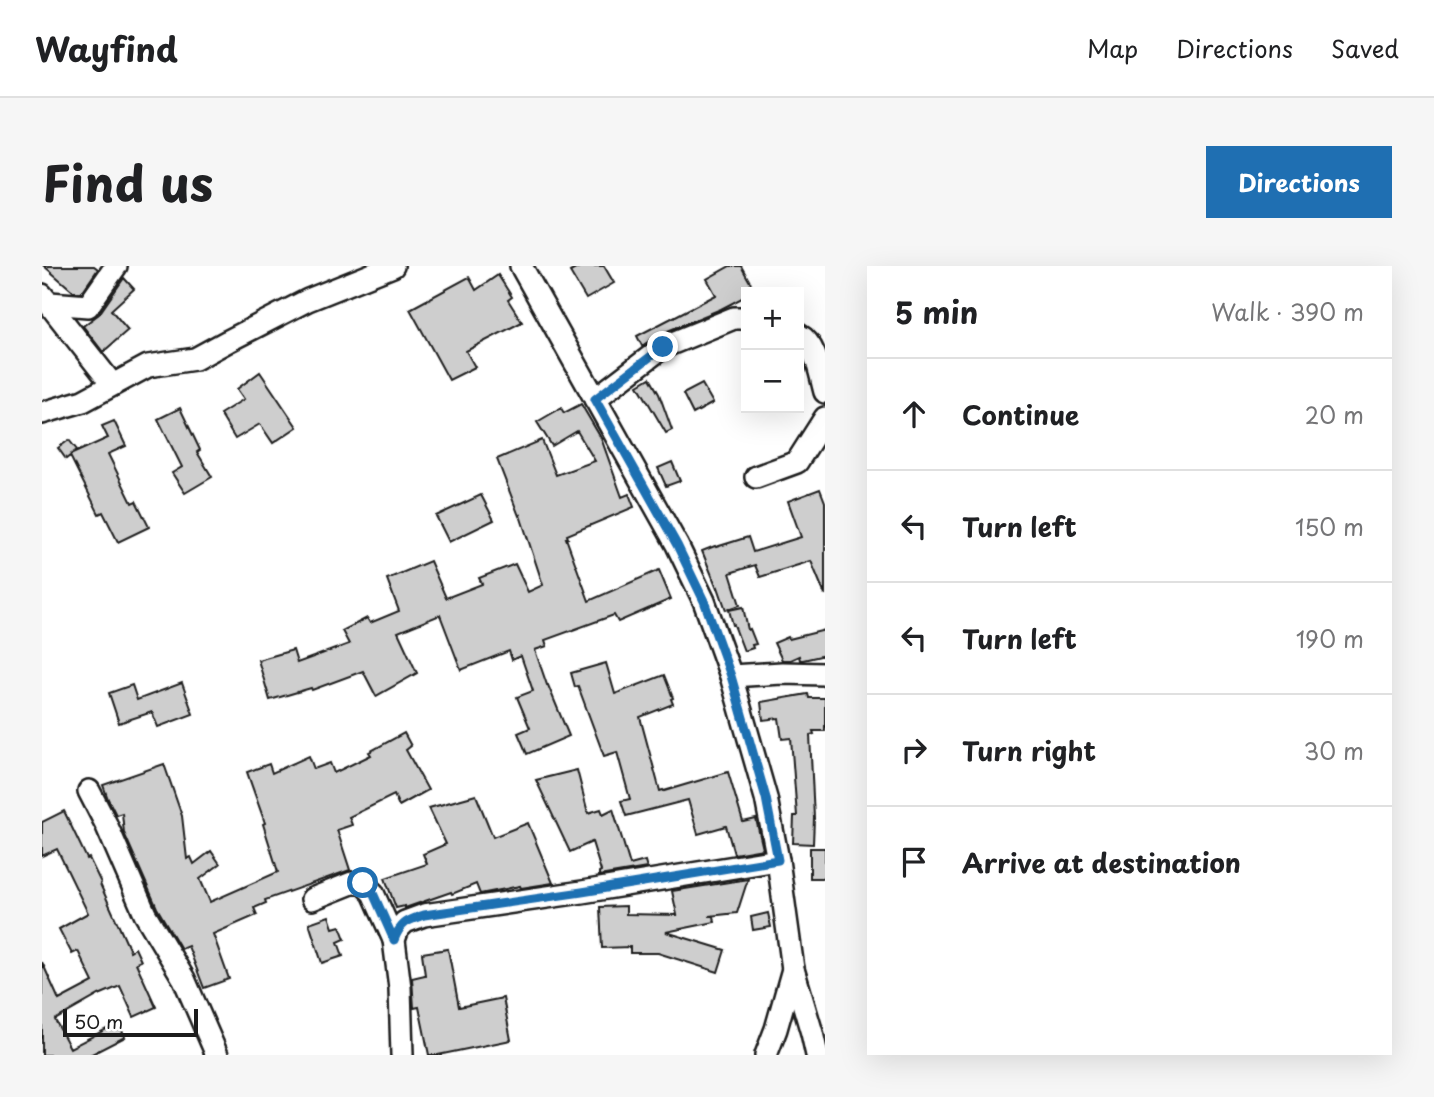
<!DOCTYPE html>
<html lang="en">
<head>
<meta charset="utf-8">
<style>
  body { margin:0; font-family:"Playpen Sans",sans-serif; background:#f6f6f6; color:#202124 }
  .controls { position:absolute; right:21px; top:21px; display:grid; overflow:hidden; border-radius:0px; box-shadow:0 7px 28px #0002 }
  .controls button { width:63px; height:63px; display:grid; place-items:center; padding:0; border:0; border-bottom:2px solid #e0e0e0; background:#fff; color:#202124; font:35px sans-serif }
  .scale { position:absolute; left:21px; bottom:18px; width:135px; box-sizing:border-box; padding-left:7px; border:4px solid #1c1c1c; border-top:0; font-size:19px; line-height:24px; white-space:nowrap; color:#1c1c1c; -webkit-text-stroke:5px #fff; paint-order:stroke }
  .stop { position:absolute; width:21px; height:21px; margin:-16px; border:5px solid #1f6fb2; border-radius:50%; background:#fff }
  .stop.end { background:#1f6fb2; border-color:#fff; box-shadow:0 2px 7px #0008 }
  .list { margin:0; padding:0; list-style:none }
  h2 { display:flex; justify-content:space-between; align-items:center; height:91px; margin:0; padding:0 28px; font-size:30px }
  h2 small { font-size:23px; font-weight:400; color:#757577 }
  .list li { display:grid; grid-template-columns:46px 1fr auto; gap:21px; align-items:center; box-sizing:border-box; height:112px; padding:0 28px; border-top:2px solid #e0e0e0 }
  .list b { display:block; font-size:26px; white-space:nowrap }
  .list em { font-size:23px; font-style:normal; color:#757577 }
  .icon { flex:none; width:38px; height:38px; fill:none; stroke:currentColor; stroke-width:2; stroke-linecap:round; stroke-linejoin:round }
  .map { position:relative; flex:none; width:783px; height:789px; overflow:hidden; border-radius:0px }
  header { display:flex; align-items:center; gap:42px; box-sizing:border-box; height:98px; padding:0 35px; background:#fff; border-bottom:2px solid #e0e0e0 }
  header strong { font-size:33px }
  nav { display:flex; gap:38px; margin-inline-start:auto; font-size:24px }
  .intro { display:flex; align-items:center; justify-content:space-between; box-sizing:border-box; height:168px; padding:0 42px }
  h1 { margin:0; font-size:49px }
  .button { padding:18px 32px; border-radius:0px; background:#1f6fb2; color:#fff; font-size:24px; font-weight:700 }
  main { display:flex; gap:42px; padding:0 42px }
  aside { flex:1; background:#fff; border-radius:0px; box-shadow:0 7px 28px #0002 }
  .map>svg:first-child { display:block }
  .building { fill:#cecece; stroke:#1c1c1c; stroke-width:2 }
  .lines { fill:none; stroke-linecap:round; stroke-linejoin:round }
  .minor-casing { stroke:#1c1c1c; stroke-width:26 }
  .minor { stroke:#fff; stroke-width:21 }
  .route { stroke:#1f6fb2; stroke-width:9 }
</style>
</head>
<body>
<header>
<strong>Wayfind</strong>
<nav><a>Map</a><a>Directions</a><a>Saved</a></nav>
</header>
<div class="intro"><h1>Find us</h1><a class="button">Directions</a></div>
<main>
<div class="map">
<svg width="783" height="789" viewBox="0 0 783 789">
  <rect width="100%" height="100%" fill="#fff"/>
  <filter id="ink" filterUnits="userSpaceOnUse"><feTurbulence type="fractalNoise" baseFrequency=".0143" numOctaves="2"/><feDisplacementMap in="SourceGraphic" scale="14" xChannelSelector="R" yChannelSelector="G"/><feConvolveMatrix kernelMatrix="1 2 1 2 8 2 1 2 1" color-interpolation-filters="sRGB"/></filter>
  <g filter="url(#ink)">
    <g class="building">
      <polygon points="2,0 52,0 56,3 40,26 32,26"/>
      <polygon points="539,0 562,0 572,17 544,33 528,6"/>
      <polygon points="688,0 699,0 713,25 704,26 704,30 679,43 616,69 600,80 595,70 674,29 665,13"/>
      <polygon points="456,9 470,31 466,34 480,56 424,85 433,101 407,114 368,43 427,11 434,24"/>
      <polygon points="82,12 92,23 69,44 86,64 61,86 41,60 57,48"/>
      <polygon points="218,106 255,161 231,177 218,158 193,173 178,148 202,133 195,123"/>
      <polygon points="608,112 617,128 630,164 624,167 596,119"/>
      <polygon points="660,118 671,137 651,148 641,128"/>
      <polygon points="539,138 559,172 580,231 587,228 592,241 525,269 526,272 524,272 547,335 617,304 629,333 576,356 572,349 503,374 505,380 493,384 505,419 506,419 527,470 485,488 476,467 488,462 475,431 491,425 479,390 470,394 467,385 419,404 398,349 356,366 375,407 334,430 321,405 270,424 269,422 228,434 216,394 251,384 255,397 307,378 300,365 325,352 328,357 357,345 345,313 388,295 404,332 440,318 437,312 473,298 486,326 501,319 478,249 477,250 455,193 500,174 514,209 553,195 535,165 510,180 495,156 519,142 522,147"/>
      <polygon points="138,142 158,184 155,186 170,211 143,227 130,207 140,201 116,153"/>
      <polygon points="72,155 84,180 66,188 90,237 94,235 107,261 76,276 61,246 57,248 28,190 24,193 16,182 27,174 35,184 28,189 66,172 60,160"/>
      <polygon points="630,196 638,215 624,220 616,202"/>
      <polygon points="778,223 783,236 783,329 769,295 718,311 713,299 688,307 698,339 684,344 676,321 675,322 660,285 673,280 674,281 706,271 711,286 759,271 746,235"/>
      <polygon points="439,229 452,254 407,276 394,250"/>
      <polygon points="701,341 706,364 708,363 714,378 710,379 711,382 702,385 692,359 691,359 687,344"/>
      <polygon points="783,364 783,389 761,394 758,394 757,390 748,394 740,394 732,377 746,371 747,373"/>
      <polygon points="564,397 573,428 622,409 631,432 629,433 631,438 598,451 618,525 621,524 622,525 686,506 701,556 714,553 721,583 692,588 684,560 656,568 646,534 584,550 579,535 588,533 575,486 562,490 536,420 533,421 529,407"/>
      <polygon points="140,417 151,448 116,461 110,446 77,457 67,427 90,419 95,434"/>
      <polygon points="766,428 767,432 783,432 783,465 771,465 772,468 768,469 772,552 771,578 751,577 752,550 755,550 749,472 740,473 737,452 721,454 719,436"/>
      <polygon points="362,467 369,480 364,484 386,524 357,540 352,529 307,551 310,559 295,564 308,604 223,634 224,637 212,642 215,649 171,668 187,713 162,722 146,680 139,683 115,642 82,567 80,547 74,549 66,533 61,519 122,498 140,550 145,593 149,591 152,598 169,585 178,598 158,613 168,636 236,606 221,558 223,557 205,506 227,498 230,507 267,490 272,503 288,497 292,507 329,489 327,486"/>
      <polygon points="535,504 546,547 559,543 561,548 571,543 588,599 603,595 605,602 557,610 557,606 559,605 550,576 528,586 494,514"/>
      <polygon points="434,529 451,571 486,557 511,617 479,622 478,620 438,628 434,618 410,628 409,626 363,642 363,640 354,642 343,612 385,598 381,588 404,578 387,542"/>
      <polygon points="22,545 45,593 47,592 59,617 58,618 88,685 93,682 99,695 94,697 114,741 92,751 78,720 57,729 13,754 28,782 76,757 83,771 48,789 0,789 0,696 17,734 51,716 36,685 30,688 17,663 46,647 15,583 0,590 0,556"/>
      <rect x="768" y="582" width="15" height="30"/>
      <polygon points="706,613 695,647 667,650 672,650 673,656 624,666 683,684 676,706 616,687 588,687 588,681 560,682 558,641 584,640 584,648 635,649 630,625"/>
      <polygon points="726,647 729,661 711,664 709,651"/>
      <polygon points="287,650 291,662 298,660 303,673 296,676 301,690 280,697 267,657"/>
      <polygon points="406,683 417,741 461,732 469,774 396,789 387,789 377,741 372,742 370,712 383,709 380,687"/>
    </g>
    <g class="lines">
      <defs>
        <g id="minor">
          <polyline points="479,0 635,279 662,335 689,410 724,532 736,594 751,703 770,767 775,789"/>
          <polyline points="0,29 70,118"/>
          <polyline points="8,37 46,40 74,0"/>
          <path d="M757,69C774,78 778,108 783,126"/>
          <polyline points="553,133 621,81 692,52 704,52"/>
          <polyline points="0,147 41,135 106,100 153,93 186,75 266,34 351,0"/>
          <polyline points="714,211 755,196 783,152"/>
          <polyline points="689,410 740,407 783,408"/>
          <polyline points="47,525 64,558 103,648 142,713 175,789"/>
          <polyline points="270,633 310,617 321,617 331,627 352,674"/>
          <polyline points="360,789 358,722 352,674 356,663 363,656 382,649 540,626 736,594"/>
          <polyline points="724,789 734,763 751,703"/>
        </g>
      </defs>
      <use href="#minor" class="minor-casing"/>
      <use href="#minor" class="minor"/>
    </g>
  </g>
  <g class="lines" filter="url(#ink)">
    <path class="route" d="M321,617L331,627L352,674C359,656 365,655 382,649L540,626L736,594L724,532L689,410L662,335L635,279L553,133L621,81"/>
  </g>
</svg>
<div class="controls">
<button>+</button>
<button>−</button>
</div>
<div class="scale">50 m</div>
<div class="stop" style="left:321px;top:617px"></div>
<div class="stop end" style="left:621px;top:81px"></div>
</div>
<aside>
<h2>5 min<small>Walk · 390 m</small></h2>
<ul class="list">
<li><svg class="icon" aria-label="ahead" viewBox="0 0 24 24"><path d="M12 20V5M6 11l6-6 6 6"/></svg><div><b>Continue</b></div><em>20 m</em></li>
<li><svg class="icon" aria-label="left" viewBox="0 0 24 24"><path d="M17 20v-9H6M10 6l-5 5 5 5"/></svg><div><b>Turn left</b></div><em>150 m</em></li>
<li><svg class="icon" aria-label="left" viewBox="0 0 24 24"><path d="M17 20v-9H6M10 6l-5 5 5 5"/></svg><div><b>Turn left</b></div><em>190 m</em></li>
<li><svg class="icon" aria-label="right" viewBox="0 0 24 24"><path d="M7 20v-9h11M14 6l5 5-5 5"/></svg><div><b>Turn right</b></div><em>30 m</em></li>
<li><svg class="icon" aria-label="arrive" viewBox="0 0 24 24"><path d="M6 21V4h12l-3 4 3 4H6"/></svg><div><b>Arrive at destination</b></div></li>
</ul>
</aside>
</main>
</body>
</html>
